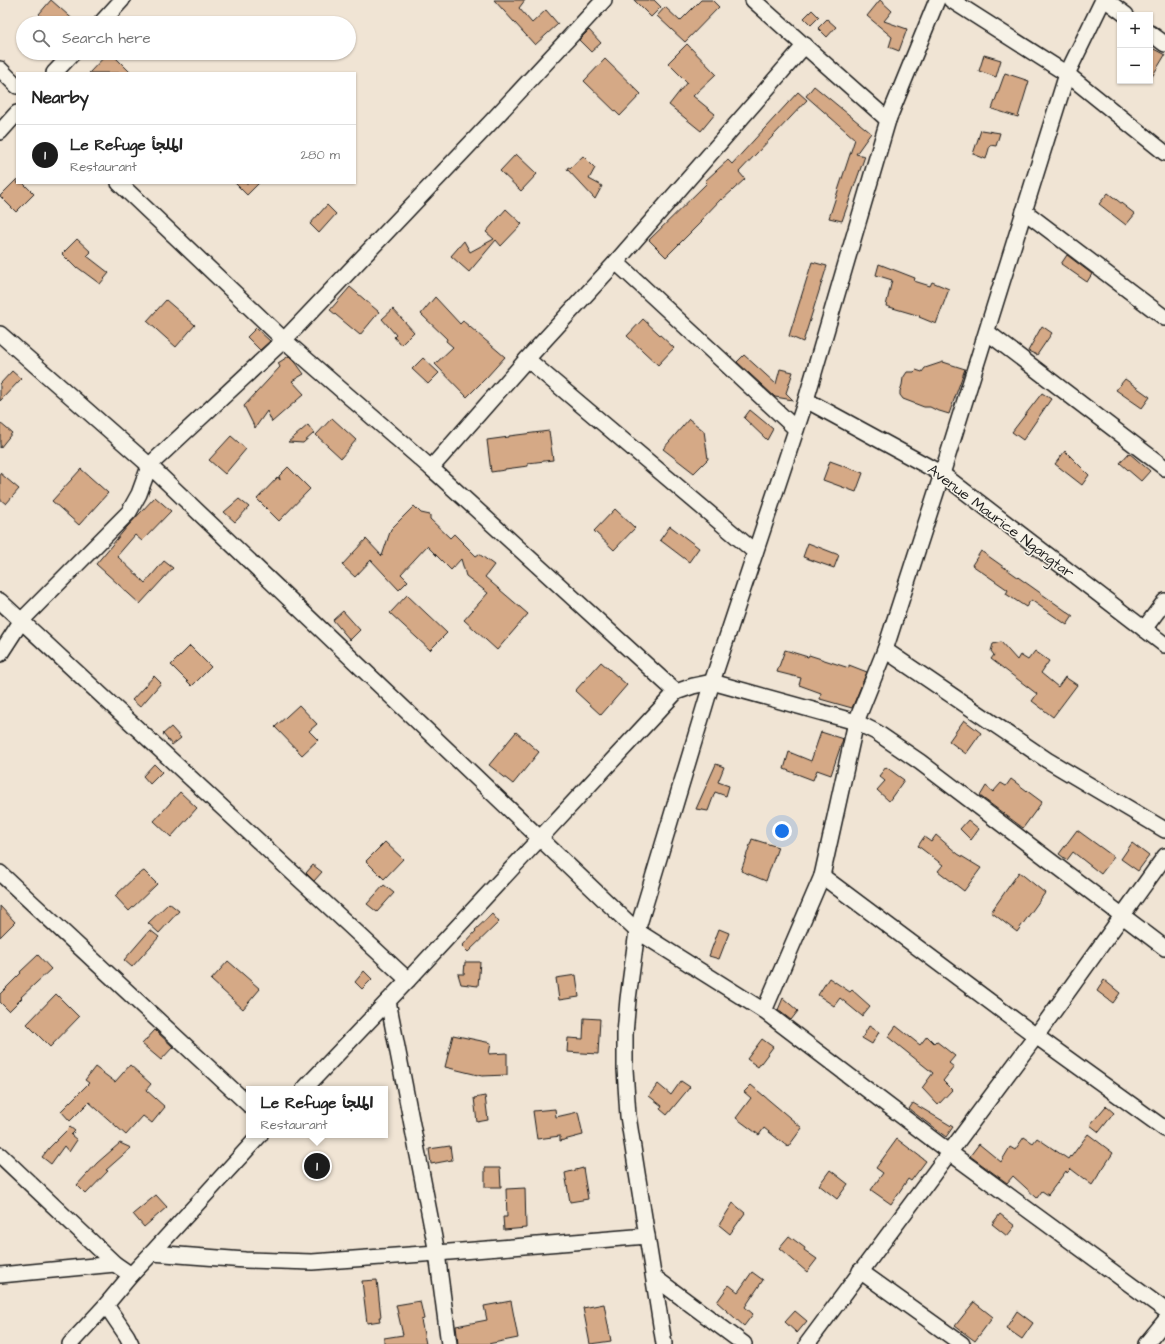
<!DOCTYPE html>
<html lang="en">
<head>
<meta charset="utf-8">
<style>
  body { margin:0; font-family:"Architects Daughter","Playpen Sans Arabic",sans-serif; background:#f2f2f2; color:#222 }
  .controls { position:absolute; right:12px; top:12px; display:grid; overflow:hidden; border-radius:0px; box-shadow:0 1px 3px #0004 }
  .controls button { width:36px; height:36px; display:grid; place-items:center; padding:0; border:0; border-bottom:1px solid #e0e0e0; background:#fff; color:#222; font:20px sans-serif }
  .you { position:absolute; left:782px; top:831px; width:14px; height:14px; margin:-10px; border:3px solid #fff; border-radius:50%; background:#1a73e8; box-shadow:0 0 0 6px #1a73e833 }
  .badge { display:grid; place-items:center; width:26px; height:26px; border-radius:50%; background:#1c1c1c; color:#fff; font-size:13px; font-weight:700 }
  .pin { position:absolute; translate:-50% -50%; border:2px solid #fff; box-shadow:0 1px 4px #0006 }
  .popup { position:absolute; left:246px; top:1086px; width:142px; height:52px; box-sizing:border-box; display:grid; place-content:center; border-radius:0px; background:#fff; filter:drop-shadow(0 1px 3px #0005); font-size:13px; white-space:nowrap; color:#767676 }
  .popup b { font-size:15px; color:#222 }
  .popup::after { content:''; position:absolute; left:50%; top:100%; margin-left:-8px; border:8px solid transparent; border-top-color:#fff }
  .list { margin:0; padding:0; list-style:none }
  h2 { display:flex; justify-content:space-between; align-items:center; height:52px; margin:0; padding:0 16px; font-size:17px }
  h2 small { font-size:13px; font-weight:400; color:#767676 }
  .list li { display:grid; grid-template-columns:26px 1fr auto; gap:12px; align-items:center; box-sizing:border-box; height:60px; padding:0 16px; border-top:1px solid #e0e0e0 }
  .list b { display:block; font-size:15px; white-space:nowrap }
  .list p { margin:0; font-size:13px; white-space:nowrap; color:#767676 }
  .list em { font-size:13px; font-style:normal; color:#767676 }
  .icon { flex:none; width:22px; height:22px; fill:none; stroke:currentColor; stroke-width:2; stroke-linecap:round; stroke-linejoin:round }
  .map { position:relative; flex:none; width:1165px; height:1344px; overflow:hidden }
  .search { position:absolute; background:#fff; box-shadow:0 1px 3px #0004; left:16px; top:16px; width:340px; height:44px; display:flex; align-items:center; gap:10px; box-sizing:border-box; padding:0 14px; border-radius:22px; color:#767676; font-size:15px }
  .panel { position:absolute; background:#fff; box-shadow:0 1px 3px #0004; left:16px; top:72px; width:340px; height:112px; border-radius:0px }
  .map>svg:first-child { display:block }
  .building { fill:#d5a986; stroke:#1c1c1c }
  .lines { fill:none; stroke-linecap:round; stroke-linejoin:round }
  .minor-casing { stroke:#1c1c1c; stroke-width:18 }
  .minor { stroke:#f7f3e8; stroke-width:15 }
  .labels { text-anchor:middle; stroke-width:3; stroke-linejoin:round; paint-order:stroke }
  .street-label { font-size:15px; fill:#1c1c1c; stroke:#f7f3e8 }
</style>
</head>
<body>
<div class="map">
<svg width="1165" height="1344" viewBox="0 0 1165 1344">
  <rect width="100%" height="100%" fill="#f0e4d4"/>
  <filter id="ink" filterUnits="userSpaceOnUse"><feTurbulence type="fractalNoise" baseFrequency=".025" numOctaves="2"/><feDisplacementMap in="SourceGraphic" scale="8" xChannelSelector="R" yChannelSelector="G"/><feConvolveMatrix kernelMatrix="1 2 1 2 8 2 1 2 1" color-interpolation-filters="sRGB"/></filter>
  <g filter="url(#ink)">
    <g class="building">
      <polygon points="51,0 77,23 48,23 39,14"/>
      <polygon points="494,0 525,0 519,8 532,23 546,10 558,24 535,45"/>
      <polygon points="634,0 654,0 661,7 651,17"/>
      <polygon points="701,0 712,0 719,7 685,42 657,16 665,7 680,21"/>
      <polygon points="880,0 892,11 884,21 907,29 899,51 889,47 892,37 867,16"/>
      <polygon points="812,10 819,17 811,25 804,18"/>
      <polygon points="827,19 836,27 827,37 818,28"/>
      <polygon points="589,30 601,43 591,52 579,40"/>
      <polygon points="687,44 716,74 693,96 715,114 701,131 669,105 687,82 668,63"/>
      <polygon points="1150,47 1165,55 1150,80"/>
      <polygon points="108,53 111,53 131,73 89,73"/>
      <polygon points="984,55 1001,60 996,77 979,71"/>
      <polygon points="605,59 641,94 620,116 584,81"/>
      <polygon points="1005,73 1029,81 1018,117 992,109"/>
      <polygon points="814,86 871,133 856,154 865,156 842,221 829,218 855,139 806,96"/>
      <polygon points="798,92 807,100 739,172 745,179 722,200 721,199 700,221 701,222 666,257 649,240 707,183 705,181 728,160 732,164"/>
      <polygon points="981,130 1000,133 996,146 990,145 986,159 973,154"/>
      <polygon points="516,154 537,174 521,191 500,171"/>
      <polygon points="583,156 595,168 589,179 602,186 595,199 567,169 568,167 570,168"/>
      <polygon points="17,179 17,183 23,183 34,194 16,212 0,196"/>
      <polygon points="235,183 259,183 247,195"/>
      <polygon points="1108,193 1135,214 1126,225 1099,204"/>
      <polygon points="327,205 336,214 319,233 310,224"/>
      <polygon points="506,209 522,224 501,246 496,240 469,272 451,256 464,241 470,252 494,239 486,232"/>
      <polygon points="77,239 91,252 87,256 109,273 100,284 77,267 76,268 62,254"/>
      <polygon points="1067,255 1092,274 1087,282 1061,264"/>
      <polygon points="812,262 827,266 803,342 789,336"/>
      <polygon points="879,264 915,278 914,281 930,286 932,282 949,289 936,324 919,317 920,316 886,306 892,280 876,275"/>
      <polygon points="350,287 379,312 360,335 330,310"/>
      <polygon points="435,297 460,324 463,321 505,357 486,378 467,397 435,364 453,347 446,341 447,339 421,314"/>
      <polygon points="166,300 195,325 176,347 147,321"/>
      <polygon points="393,309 414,332 401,345 394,337 396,335 382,319"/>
      <polygon points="643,319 674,348 658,365 627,336"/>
      <polygon points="1042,326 1052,333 1037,355 1028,351"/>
      <polygon points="256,328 270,341 260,350 247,337"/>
      <polygon points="744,355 776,384 780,369 793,372 786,393 793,400 775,397 737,362"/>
      <polygon points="289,356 296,363 304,374 292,381 304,394 272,422 267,411 255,428 244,406 280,367 278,363"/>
      <polygon points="423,358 439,373 428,384 412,369"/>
      <polygon points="943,362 965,369 949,414 936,410 930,407 924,407 903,399 900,395 900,391 902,385 903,378 907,372 914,372 916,370 922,372 925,368"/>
      <polygon points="12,371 21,379 0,401 0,384"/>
      <polygon points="1125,379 1150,397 1142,408 1116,390"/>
      <polygon points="1042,393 1051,399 1023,440 1012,432"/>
      <polygon points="750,410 773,429 767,440 744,418"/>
      <polygon points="332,418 356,440 341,458 316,435"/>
      <polygon points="689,419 704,431 708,459 694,473 663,449"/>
      <polygon points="0,423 12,433 0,448"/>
      <polygon points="308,425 314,433 303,443 288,442"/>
      <polygon points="549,431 553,460 528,463 528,466 505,469 505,470 491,472 487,440 509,437 509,436"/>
      <polygon points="231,436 246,449 225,474 209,460"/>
      <polygon points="1065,451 1089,475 1082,485 1055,464"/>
      <polygon points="1129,453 1150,471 1141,481 1120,463"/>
      <polygon points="830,461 863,473 856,492 823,480"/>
      <polygon points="288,467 310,489 279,521 257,499 278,477 280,480 279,476"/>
      <polygon points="81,469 108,493 79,525 52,501"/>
      <polygon points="0,473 19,489 6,504 0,499"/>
      <polygon points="155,497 171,511 142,541 135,535 117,556 145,583 164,561 173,568 140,604 96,564 127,527"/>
      <polygon points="239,499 249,507 235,522 224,512"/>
      <polygon points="414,506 421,513 430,515 430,519 450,538 454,534 476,556 479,554 494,565 485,577 528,614 497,650 464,620 488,593 466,576 461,559 451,570 427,546 401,574 408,581 399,590 371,560 355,577 342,565 366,539 382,556 391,529"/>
      <polygon points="615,509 635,528 614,550 594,531"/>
      <polygon points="670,526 699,548 689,562 660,540"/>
      <polygon points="808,543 839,555 834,568 803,557"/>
      <polygon points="981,551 1073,616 1067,625 1031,600 1026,607 1006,594 1008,590 972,565"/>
      <polygon points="407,595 447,633 430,650 390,613"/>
      <polygon points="343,611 360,630 350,640 333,620"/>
      <polygon points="1001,642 1017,660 1020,655 1028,660 1035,651 1049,661 1041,673 1058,687 1065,677 1077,685 1053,717 1032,701 1037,694 991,659 994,655 991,651 993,644"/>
      <polygon points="190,646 211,667 192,686 171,665"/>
      <polygon points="785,650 808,657 809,655 849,668 849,665 867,672 852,708 820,699 821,693 799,685 801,678 777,672"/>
      <polygon points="601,662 627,685 601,715 575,691"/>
      <polygon points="154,676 161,683 140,707 132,700"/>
      <polygon points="299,705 317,724 309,731 318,740 302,755 275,727"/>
      <polygon points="964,720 981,733 966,754 949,741"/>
      <polygon points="171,727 181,738 172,745 163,734"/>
      <polygon points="516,732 539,752 513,784 489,765"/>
      <polygon points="821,732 843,739 831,775 817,770 813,780 784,769 789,752 811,761"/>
      <polygon points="154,764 162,772 150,784 143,776"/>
      <polygon points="716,764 724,767 718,782 729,786 726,796 715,792 708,811 696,809"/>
      <polygon points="886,767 904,780 889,801 877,790 885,781 879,776"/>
      <polygon points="1011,779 1042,802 1023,828 980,796 986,786 993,792 1001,783 1006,786"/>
      <polygon points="180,792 197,808 171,837 154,821"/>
      <polygon points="968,820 979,829 971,840 960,829"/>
      <polygon points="1077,830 1114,857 1101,874 1073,852 1067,860 1059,854"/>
      <polygon points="936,835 958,854 981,868 964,891 938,871 943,865 918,846 924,837 931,842"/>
      <polygon points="752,839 778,847 766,881 741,871"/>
      <polygon points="385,842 403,859 384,879 366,861"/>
      <polygon points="1132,843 1149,856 1138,871 1121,859"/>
      <polygon points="313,865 322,872 314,881 306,873"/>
      <polygon points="144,871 157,884 129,911 115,896 137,875"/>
      <polygon points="1019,872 1045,893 1017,932 991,912"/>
      <polygon points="384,885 394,893 377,912 367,904"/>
      <polygon points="169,903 179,911 159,933 148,923"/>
      <polygon points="0,906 15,922 0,937"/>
      <polygon points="492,914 499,922 468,952 462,946 476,931 475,930"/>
      <polygon points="719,929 729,933 719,959 709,956"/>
      <polygon points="150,930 159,937 132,967 124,960"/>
      <polygon points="38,955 51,969 21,997 22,998 9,1011 0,1002 0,994 21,973 20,972"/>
      <polygon points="228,961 260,989 243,1009 211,980"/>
      <polygon points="465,962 480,962 478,986 461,984 458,974 464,974"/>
      <polygon points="364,971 372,979 362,989 355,982"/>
      <polygon points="576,975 579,997 559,1000 556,978"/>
      <polygon points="829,978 850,992 852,990 870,1006 862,1016 840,998 834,1006 818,995"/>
      <polygon points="1104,980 1120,993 1113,1003 1097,991"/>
      <polygon points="56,994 79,1017 50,1047 27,1024"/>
      <polygon points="783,998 798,1011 791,1020 778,1010"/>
      <polygon points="584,1018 600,1019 598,1054 567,1052 568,1038 583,1039"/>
      <polygon points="869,1026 879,1032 872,1044 862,1038"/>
      <polygon points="896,1026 920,1045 927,1036 934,1043 936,1041 955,1056 949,1063 954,1067 943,1081 952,1090 938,1105 922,1088 933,1073 888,1037"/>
      <polygon points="155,1030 173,1047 161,1060 142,1044"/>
      <polygon points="453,1035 491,1043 489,1054 507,1053 507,1075 482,1076 445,1067"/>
      <polygon points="762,1039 773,1047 758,1067 747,1059"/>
      <polygon points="130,1065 151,1084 146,1090 165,1107 152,1123 143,1116 126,1135 89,1102 70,1121 61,1111 89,1083 85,1080 95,1067 115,1082"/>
      <polygon points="681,1081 690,1087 667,1115 660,1109 662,1106 649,1096 658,1084 671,1095"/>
      <polygon points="751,1085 802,1128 788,1147 764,1128 759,1135 736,1118 751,1098 744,1092"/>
      <polygon points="485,1096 488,1120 477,1122 474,1098"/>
      <polygon points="913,1103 953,1127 946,1137 909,1109"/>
      <polygon points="1106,1106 1114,1113 1099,1132 1090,1125"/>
      <polygon points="555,1109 556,1117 578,1112 583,1135 560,1141 560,1136 537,1139 533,1111"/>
      <polygon points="70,1127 75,1131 71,1135 77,1140 69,1152 64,1146 51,1164 42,1157 49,1148"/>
      <polygon points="1088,1134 1113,1153 1092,1185 1071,1169 1067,1173 1066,1171 1048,1195 1042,1191 1037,1198 1013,1176 1007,1183 970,1156 979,1144 1001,1162 1010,1147 1015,1150 1024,1137 1033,1143 1037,1138 1068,1159 1070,1156 1071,1157"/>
      <polygon points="897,1139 926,1161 911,1181 908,1179 891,1204 871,1190 883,1173 876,1168"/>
      <polygon points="120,1143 131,1148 106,1170 108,1171 86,1194 77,1185 97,1163"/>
      <polygon points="450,1146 452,1160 431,1164 429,1149"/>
      <polygon points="485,1168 500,1168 501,1187 485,1187"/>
      <polygon points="583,1168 588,1199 570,1202 565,1173"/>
      <polygon points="830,1170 848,1184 837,1199 819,1185"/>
      <polygon points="525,1188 526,1228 504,1230 503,1217 507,1217 506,1189"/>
      <polygon points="156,1195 167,1207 144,1227 133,1214"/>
      <polygon points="733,1203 745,1213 730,1234 719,1225"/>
      <polygon points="1000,1214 1015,1226 1007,1236 992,1224"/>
      <polygon points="789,1236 805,1248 804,1250 817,1259 807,1272 779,1248"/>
      <polygon points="752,1272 763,1280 745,1307 753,1314 744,1326 717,1302 729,1285 738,1292"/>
      <polygon points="377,1280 381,1317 379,1317 380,1321 367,1323 362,1281"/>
      <polygon points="420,1301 424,1319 421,1320 426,1344 384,1344 384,1338 403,1335 396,1305"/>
      <polygon points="511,1301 518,1338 488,1344 458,1344 456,1326 487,1320 484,1306"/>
      <polygon points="974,1302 993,1317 975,1341 955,1326"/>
      <polygon points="604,1304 611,1341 590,1344 583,1308"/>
      <polygon points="795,1311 807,1321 797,1333 785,1322"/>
      <polygon points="1017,1311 1033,1323 1022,1339 1006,1328"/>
    </g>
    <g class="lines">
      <defs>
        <g id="minor">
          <polyline points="753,0 888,120"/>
          <polyline points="951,0 1067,74 1165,153"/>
          <polyline points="1106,0 1126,15"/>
          <polyline points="101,23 122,0"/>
          <polyline points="1150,33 1165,44"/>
          <polyline points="0,69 17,86"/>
          <polyline points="54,73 73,53"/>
          <polyline points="0,132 17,113"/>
          <polyline points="119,183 284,340 431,468 676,692"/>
          <polyline points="1024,211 1165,318"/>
          <polyline points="616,262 796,429"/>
          <polyline points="987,332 1165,468"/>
          <polyline points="0,334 150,466 637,931 764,1011 949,1152 1165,1310"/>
          <polyline points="527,359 755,552"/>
          <polyline points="806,400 942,474 1165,645"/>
          <polyline points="431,468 527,359 616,262 805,45"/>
          <polyline points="0,601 408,980"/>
          <polyline points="1144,629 1165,601"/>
          <polyline points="885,650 1047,760 1165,830"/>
          <polyline points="0,654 22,620 129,512 139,494 147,472 153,462 284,340 492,121 604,0"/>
          <polyline points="0,873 249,1105"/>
          <polyline points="822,876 1036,1036 1165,1129"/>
          <polyline points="388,1001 437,1253 449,1344"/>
          <polyline points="764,1011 822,876 856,722 885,650 942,474 1067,74 1103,0"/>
          <polyline points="304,1089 408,980 676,692 693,686 712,682 856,722 876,732 920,762 1165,948"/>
          <polyline points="0,1155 115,1264 131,1275"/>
          <polyline points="152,1253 245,1260 312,1262 437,1253 647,1236"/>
          <polyline points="860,1271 962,1344"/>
          <polyline points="0,1275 115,1264"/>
          <polyline points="654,1277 744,1344"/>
          <polyline points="106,1305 127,1336 131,1344"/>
          <polyline points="70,1344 106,1305 131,1275 152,1253 260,1135"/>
          <polyline points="664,1344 628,1116 625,1069 625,1034 628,999 637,931 712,682 806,400 888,120 937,0"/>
          <polyline points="807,1344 1036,1036 1165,856"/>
          <polyline points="1146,1344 1165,1321"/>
        </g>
      </defs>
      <use href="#minor" class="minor-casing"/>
      <use href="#minor" class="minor"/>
    </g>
  </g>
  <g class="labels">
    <g class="street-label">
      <text transform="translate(1001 521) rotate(37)" y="5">Avenue Maurice Ngangtar</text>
    </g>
  </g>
</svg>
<div class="controls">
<button>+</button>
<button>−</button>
</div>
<div class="you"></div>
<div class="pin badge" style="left:317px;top:1166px">1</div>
<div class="popup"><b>Le Refuge الملجأ</b>Restaurant</div>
<div class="search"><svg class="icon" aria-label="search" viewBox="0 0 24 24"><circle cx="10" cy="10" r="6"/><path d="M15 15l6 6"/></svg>Search here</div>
<section class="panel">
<h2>Nearby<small></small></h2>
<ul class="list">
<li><span class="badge">1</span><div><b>Le Refuge الملجأ</b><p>Restaurant</p></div><em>280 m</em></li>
</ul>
</section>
</div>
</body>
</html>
